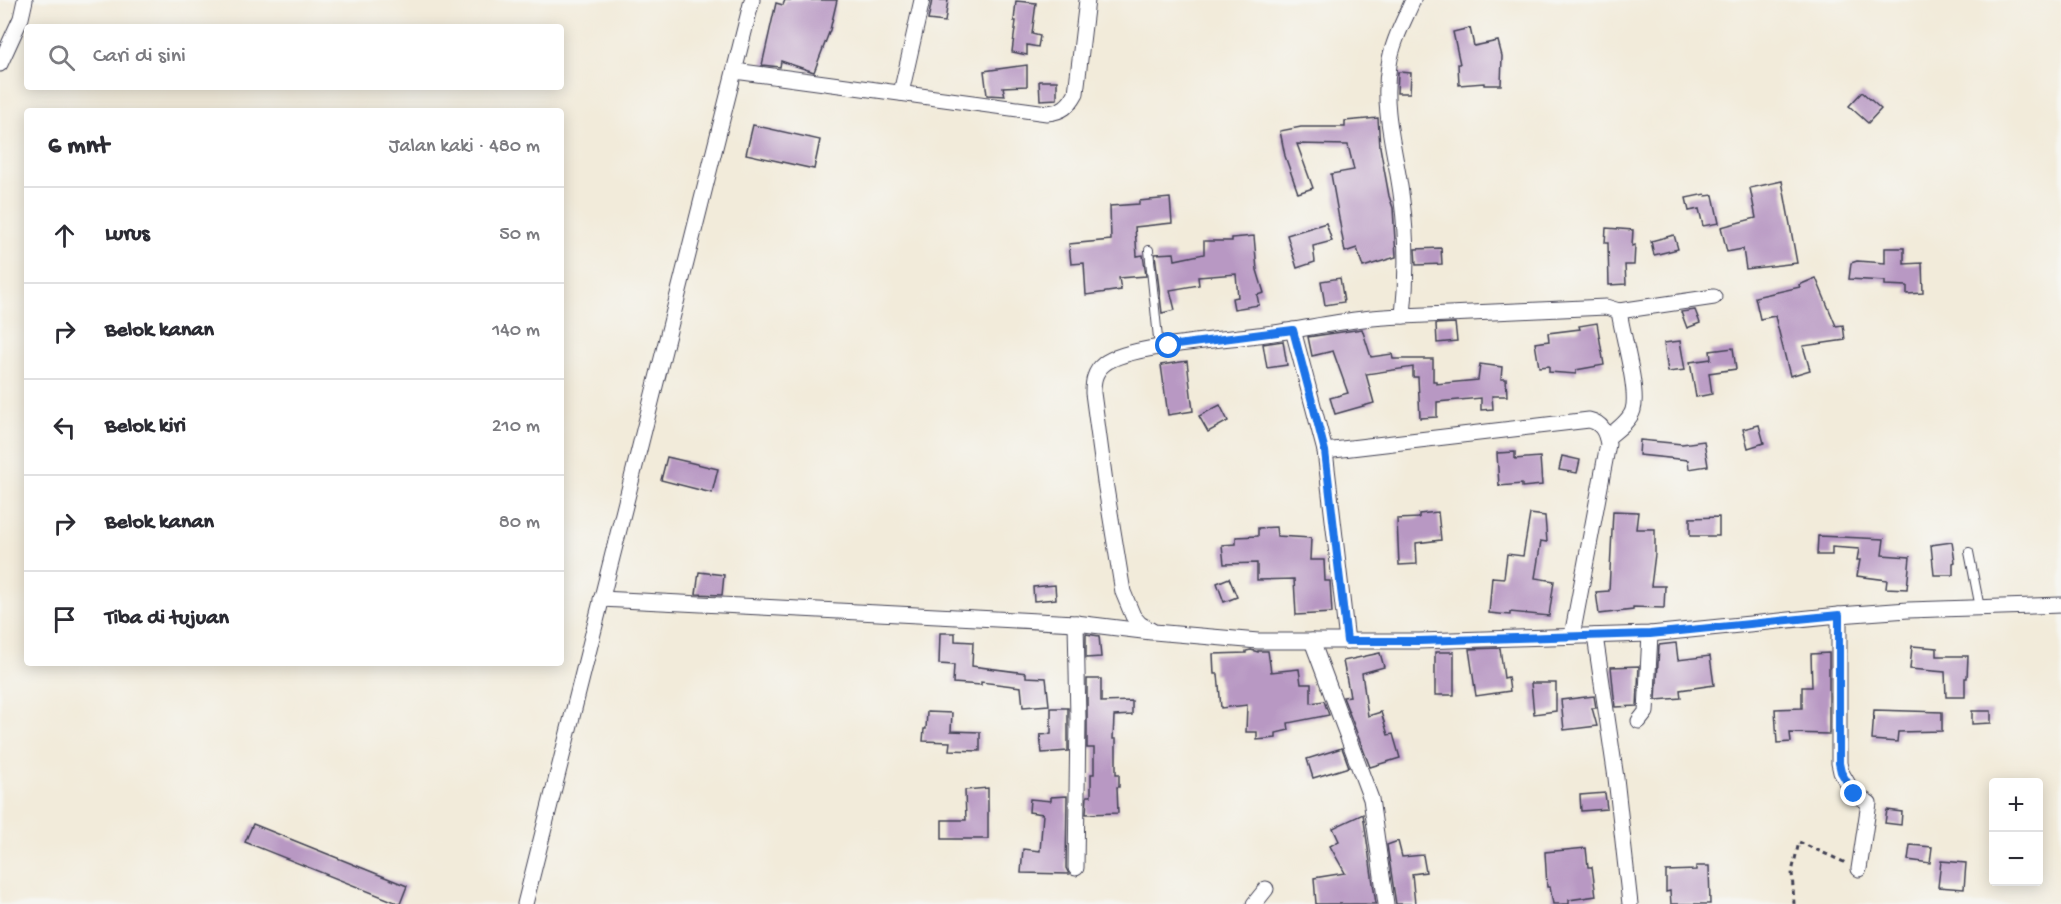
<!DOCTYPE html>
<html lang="id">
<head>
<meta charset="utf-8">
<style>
  body { margin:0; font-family:"Gochi Hand",sans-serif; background:#f2f2f3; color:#2b2b33 }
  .controls { position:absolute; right:18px; bottom:18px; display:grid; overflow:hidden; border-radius:6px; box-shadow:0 3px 15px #0003 }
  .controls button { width:54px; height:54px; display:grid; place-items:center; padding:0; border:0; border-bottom:2px solid #e1e1e2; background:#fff; color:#2b2b33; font:30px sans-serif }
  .stop { position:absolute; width:18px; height:18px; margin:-14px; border:4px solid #1a73e8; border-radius:50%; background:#fff }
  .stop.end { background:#1a73e8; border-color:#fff; box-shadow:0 2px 6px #0008 }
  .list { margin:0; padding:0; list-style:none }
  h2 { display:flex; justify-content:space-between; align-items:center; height:78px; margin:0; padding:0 24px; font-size:26px }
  h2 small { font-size:20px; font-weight:400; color:#7c7c81 }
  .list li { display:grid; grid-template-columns:39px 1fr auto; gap:18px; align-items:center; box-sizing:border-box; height:96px; padding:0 24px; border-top:2px solid #e1e1e2 }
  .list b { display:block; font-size:22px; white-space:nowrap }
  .list em { font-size:20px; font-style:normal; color:#7c7c81 }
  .icon { flex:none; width:33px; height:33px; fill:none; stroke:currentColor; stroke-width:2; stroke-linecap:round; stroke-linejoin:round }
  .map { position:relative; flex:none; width:2061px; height:904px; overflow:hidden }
  .search { position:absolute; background:#fff; box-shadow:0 3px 15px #0003; left:24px; top:24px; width:540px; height:66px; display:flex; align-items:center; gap:15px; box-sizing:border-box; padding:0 21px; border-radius:6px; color:#7c7c81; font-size:22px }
  .panel { position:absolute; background:#fff; box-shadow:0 3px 15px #0003; left:24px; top:108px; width:540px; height:558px; border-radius:6px }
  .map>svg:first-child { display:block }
  .building { fill:#b898c3 }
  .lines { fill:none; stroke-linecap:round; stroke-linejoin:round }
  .service-casing { stroke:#414053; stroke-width:10 }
  .minor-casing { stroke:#414053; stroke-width:17 }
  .path { stroke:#414053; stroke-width:3; stroke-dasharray:4.5 4.5; stroke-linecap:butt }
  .service { stroke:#fff; stroke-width:8 }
  .minor { stroke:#fff; stroke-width:15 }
  .route { stroke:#1a73e8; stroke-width:8 }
</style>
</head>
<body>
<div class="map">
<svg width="2061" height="904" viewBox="0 0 2061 904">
  <rect width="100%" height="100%" fill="#f6f6f2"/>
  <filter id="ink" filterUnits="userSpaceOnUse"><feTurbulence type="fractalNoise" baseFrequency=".0167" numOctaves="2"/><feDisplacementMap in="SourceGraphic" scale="12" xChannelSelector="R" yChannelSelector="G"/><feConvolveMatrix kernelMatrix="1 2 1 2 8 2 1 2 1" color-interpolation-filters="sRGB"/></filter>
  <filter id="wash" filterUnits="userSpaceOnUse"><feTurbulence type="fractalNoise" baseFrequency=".008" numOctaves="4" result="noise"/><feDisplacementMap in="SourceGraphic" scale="24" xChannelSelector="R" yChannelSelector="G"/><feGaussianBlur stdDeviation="1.35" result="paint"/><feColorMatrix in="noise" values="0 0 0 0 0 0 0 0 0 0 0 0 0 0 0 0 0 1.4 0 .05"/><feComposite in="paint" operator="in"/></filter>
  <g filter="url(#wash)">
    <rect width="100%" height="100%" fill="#f2ebda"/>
    <g id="blocks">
      <g class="building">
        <polygon points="785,0 837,0 830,30 814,72 781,61 780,67 762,65 776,3 783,5"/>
        <polygon points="932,0 948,0 945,22 928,20"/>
        <polygon points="1016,1 1036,3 1032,34 1040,36 1038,47 1027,45 1027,55 1012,52 1016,21 1014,21"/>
        <polygon points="1470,28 1474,46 1498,41 1502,56 1501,85 1484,85 1484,83 1459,85 1458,64 1460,64 1453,32"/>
        <polygon points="1027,65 1027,86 1003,87 1005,96 987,95 984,71"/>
        <polygon points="1398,72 1411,73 1410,93 1397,93"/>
        <polygon points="1039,81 1057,81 1057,99 1040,100"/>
        <polygon points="1862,92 1881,109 1868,123 1849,106"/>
        <polygon points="1378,118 1380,147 1389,196 1393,208 1396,257 1363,267 1357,248 1345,252 1331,174 1354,170 1348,145 1297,144 1313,188 1298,193 1285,156 1280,131 1301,127 1345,127 1345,121"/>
        <polygon points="753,125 820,140 814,169 746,154"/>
        <polygon points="1782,181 1797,263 1746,269 1743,249 1727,252 1721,227 1756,218 1750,188"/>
        <polygon points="1705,194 1706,196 1713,195 1719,223 1703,226 1699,209 1689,211 1686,198"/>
        <polygon points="1170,198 1172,223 1135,227 1137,256 1143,255 1146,276 1119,278 1121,290 1086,295 1084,263 1071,264 1069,244 1111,240 1110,206 1139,204 1139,201"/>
        <polygon points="1326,223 1332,241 1313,246 1315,262 1297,268 1287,235"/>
        <polygon points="1606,228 1633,230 1632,246 1635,245 1634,265 1625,265 1626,284 1609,285 1608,243 1605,243"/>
        <polygon points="1674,235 1678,249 1654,255 1651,241"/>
        <polygon points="1254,236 1257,270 1264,293 1257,295 1259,305 1234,309 1232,298 1238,297 1236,274 1198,277 1199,285 1170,290 1175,310 1162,313 1155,254 1174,253 1175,260 1204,254 1204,241 1232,241 1232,238"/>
        <polygon points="1441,248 1442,264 1416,265 1415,249"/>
        <polygon points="1885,248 1904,248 1904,264 1922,263 1923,293 1907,294 1907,286 1885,285 1885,281 1849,279 1851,263 1857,261 1885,263"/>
        <polygon points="1340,278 1344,302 1325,305 1321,281"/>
        <polygon points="1816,278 1836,326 1843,325 1845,340 1803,346 1810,370 1790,376 1775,316 1760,319 1755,297 1800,287 1799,285"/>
        <polygon points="1695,310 1700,323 1687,328 1681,312"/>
        <polygon points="1455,323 1457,341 1437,343 1436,324"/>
        <polygon points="1597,323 1604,365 1576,370 1576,374 1549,372 1549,366 1539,367 1535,343 1549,341 1548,333 1580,329 1579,326"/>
        <polygon points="1362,329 1371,357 1392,354 1393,359 1433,359 1433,381 1436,381 1436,384 1478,380 1480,364 1502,367 1501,379 1506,379 1507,396 1492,396 1493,409 1481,410 1481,398 1437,402 1437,417 1420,418 1418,377 1413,377 1413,367 1366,374 1374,403 1335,414 1330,398 1348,393 1333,351 1312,356 1308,337"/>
        <polygon points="1283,341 1287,365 1267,368 1263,344"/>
        <polygon points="1680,341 1685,370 1668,372 1664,343"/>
        <polygon points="1733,348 1736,369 1709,373 1712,394 1696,397 1690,362 1711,359 1710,351"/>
        <polygon points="1187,361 1193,411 1168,415 1161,365"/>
        <polygon points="1220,405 1228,421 1208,432 1199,416"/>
        <polygon points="1759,425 1764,443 1748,448 1743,429"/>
        <polygon points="1640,440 1682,444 1704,441 1708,466 1689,469 1688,460 1639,455"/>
        <polygon points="1515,452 1515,459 1540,457 1542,485 1522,487 1522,484 1499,486 1497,453"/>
        <polygon points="1562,456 1580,460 1577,473 1559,470"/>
        <polygon points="667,457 718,469 712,493 661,480"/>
        <polygon points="1613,511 1638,512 1636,529 1655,529 1655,554 1651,586 1665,586 1664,608 1633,607 1633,610 1599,614 1596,592 1609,591"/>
        <polygon points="1438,512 1441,540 1416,543 1417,564 1399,565 1397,519 1419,518 1419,514"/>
        <polygon points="1530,514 1545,516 1547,542 1541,541 1535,578 1554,581 1549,616 1510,612 1510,615 1489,613 1492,577 1504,578 1507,554 1523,556"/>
        <polygon points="1719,517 1719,536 1690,536 1690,518"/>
        <polygon points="1276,527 1277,536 1311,538 1310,560 1324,560 1325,581 1330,581 1332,613 1296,615 1294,579 1257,580 1257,563 1224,564 1222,545 1236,544 1236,537 1258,536 1258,528"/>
        <polygon points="1818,536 1884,539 1882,555 1910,557 1907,589 1886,588 1887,580 1857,576 1860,560 1857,560 1859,549 1832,547 1832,555 1817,555"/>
        <polygon points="1952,542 1955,562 1953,563 1953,575 1934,575 1931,545"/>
        <polygon points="699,572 724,575 722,595 696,594"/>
        <polygon points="1229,578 1237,597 1224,602 1217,583"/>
        <polygon points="1055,585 1056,599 1034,601 1033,587"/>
        <polygon points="940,633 955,633 955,641 973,642 972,666 1026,673 1026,677 1046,678 1049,705 1023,707 1021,687 981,682 981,685 953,683 954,665 939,664"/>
        <polygon points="1086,634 1099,636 1101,657 1086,658"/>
        <polygon points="1676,643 1678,660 1710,656 1714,685 1680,690 1681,698 1656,700 1659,645"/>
        <polygon points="1912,646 1937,648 1937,656 1968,656 1967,678 1965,678 1965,697 1946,697 1945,672 1910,669"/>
        <polygon points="1500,648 1504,678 1508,677 1510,691 1476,696 1469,649"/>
        <polygon points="1251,650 1258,652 1258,651 1268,651 1271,672 1299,669 1301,684 1311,684 1311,703 1324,701 1329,715 1288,723 1289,730 1276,733 1276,738 1257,740 1257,732 1246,732 1247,705 1221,708 1218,674 1214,674 1213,654 1246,653 1246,651"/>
        <rect x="1435" y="652" width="19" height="43"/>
        <polygon points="1380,653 1384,667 1362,673 1368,716 1381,712 1388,735 1393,734 1400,758 1370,767 1343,697 1350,696 1343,661"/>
        <polygon points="1829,653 1829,734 1790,733 1791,742 1777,743 1775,709 1802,708 1802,687 1812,687 1811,654"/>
        <polygon points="1639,666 1637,706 1615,707 1611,667"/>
        <polygon points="1087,679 1101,679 1101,702 1132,701 1132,715 1114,716 1113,739 1116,739 1116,774 1119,774 1119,787 1117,787 1118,813 1086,814 1087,796 1091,796 1091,774 1094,774 1094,748 1087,748"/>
        <polygon points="1531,683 1556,683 1556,711 1534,714"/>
        <polygon points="1594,696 1596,708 1592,708 1597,726 1564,730 1561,700"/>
        <polygon points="1051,708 1068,708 1068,751 1042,753 1040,735 1051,734"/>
        <polygon points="1874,710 1942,712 1942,731 1898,732 1897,742 1872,740"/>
        <polygon points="1972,711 1991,711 1991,723 1972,724"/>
        <polygon points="927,712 952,713 951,731 980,732 980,751 949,750 950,742 923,741 924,729 926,729"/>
        <polygon points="1342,748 1349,767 1313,778 1307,759"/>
        <polygon points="988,788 988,839 942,839 942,820 966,820 965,790"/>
        <polygon points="1605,793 1607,809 1581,811 1580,795"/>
        <polygon points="1067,796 1066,868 1069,874 1021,873 1023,849 1040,851 1043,814 1029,812 1030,799 1051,801 1051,797"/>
        <polygon points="1887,810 1902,812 1901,825 1885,823"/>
        <polygon points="1363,814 1376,904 1316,904 1314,878 1345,873 1330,846 1339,841 1333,828"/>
        <polygon points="253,824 407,886 400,904 245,842"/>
        <polygon points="1398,841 1402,857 1423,855 1426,872 1412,874 1415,904 1396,904 1387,845"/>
        <polygon points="1910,845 1932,847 1930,863 1908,860"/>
        <polygon points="1586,848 1588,867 1592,867 1596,896 1569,900 1569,904 1553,904 1550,887 1547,887 1545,852"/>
        <polygon points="1941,861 1966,863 1964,889 1938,887"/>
        <polygon points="1696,866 1709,866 1710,904 1671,904 1670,891 1666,892 1666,871 1696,870"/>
      </g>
    </g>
  </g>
  <g filter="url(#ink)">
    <use href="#blocks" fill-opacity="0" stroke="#414053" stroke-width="1.5"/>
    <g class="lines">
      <defs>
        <g id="service">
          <polyline points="1149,250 1159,348"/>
          <polyline points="1969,552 1980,608"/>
        </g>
        <g id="minor">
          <path d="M1413,0C1404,21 1392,42 1389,65C1381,110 1397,156 1402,201C1407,239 1407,278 1403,316C1356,317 1312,328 1266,334C1232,339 1127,345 1104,364C1094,372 1093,382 1093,393L1105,482L1123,592L1133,616L1140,624L1154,632L1258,641H1419L1650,634L1839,615V763L1841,772L1853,793L1869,803L1859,869"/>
          <polyline points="0,64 21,18 25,0"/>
          <path d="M735,71L1047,113C1062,112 1069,106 1076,93L1087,0"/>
          <polyline points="901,93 922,0"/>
          <polyline points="1619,311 1714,297"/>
          <path d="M1403,316L1606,307L1619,311C1622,334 1639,390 1633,410C1630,421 1616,430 1607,438"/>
          <polyline points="1293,330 1325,451 1347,641"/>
          <path d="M1325,451L1589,420C1602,423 1606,432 1608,444L1572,636"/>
          <polyline points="601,599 1076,623 1151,632"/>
          <polyline points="1839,615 1908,610 2061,605"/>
          <polyline points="1595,636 1616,778 1630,904"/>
          <polyline points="1312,641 1371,799 1386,904"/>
          <polyline points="1639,721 1646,712 1650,634"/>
          <polyline points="1076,868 1078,719 1076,623"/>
          <polyline points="525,904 752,0"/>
          <polyline points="1254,904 1266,889"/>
        </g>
      </defs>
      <use href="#service" class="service-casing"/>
      <use href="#minor" class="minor-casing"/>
      <polyline class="path" points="1794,904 1792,872 1799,842 1846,863"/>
      <use href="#service" class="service"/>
      <use href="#minor" class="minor"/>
    </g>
  </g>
  <g class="lines" filter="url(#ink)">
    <polyline class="route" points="1169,346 1293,330 1325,451 1347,641 1419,641 1650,634 1839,615 1839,763 1841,772 1854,794"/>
  </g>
</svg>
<div class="controls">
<button>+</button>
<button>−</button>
</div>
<div class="stop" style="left:1169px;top:346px"></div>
<div class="stop end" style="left:1854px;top:794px"></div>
<div class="search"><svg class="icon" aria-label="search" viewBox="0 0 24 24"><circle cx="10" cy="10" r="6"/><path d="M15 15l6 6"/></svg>Cari di sini</div>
<section class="panel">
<h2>6 mnt<small>Jalan kaki · 480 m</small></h2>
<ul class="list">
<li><svg class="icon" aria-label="ahead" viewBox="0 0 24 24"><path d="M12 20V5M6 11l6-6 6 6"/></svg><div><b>Lurus</b></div><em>50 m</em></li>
<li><svg class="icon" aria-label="right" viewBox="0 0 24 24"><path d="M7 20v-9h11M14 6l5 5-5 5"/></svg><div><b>Belok kanan</b></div><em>140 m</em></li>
<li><svg class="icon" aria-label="left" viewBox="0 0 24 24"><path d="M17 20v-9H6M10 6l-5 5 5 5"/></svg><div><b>Belok kiri</b></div><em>210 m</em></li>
<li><svg class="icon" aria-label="right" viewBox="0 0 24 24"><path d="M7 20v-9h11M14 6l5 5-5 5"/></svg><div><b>Belok kanan</b></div><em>80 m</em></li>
<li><svg class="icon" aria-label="arrive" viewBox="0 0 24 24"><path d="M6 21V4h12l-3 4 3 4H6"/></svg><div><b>Tiba di tujuan</b></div></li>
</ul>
</section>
</div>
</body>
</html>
